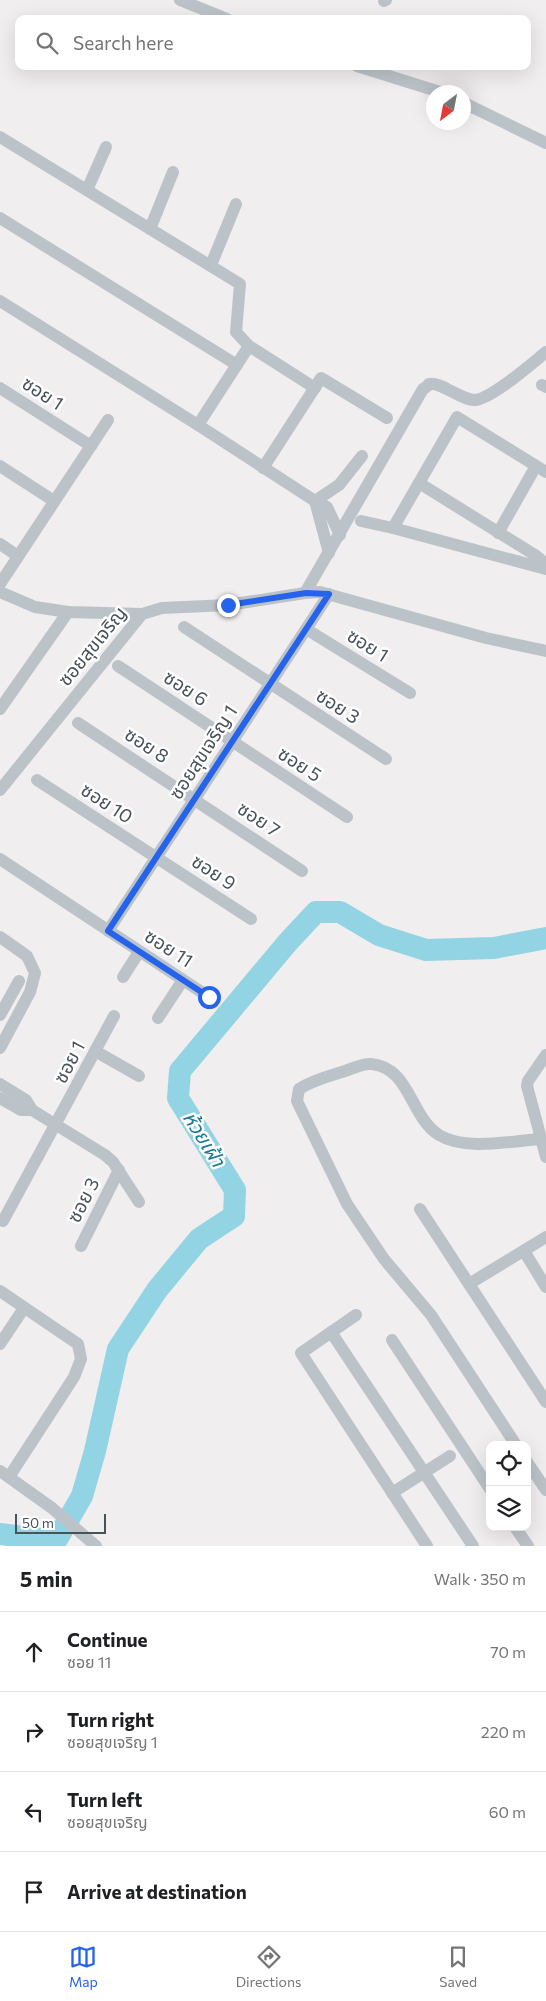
<!DOCTYPE html>
<html lang="en">
<head>
<meta charset="utf-8">
<style>
  body { margin:0; font-family:Commissioner,"Noto Sans Thai",sans-serif; background:#f6f6f6; color:#202124 }
  .controls { position:absolute; right:15px; bottom:15px; display:grid; overflow:hidden; border-radius:10px; box-shadow:0 5px 20px #0002 }
  .controls button { width:45px; height:45px; display:grid; place-items:center; padding:0; border:0; border-bottom:1px solid #e0e0e0; background:#fff; color:#202124; font:25px sans-serif }
  .compass { position:absolute; left:426px; top:85px; width:45px; height:45px; border-radius:50%; background:#fff; box-shadow:0 5px 20px #0002; rotate:212deg }
  .scale { position:absolute; left:15px; bottom:12px; width:91px; box-sizing:border-box; padding-left:5px; border:2px solid #485259; border-top:0; font-size:14px; line-height:18px; white-space:nowrap; color:#485259; -webkit-text-stroke:4px #fff; paint-order:stroke }
  .stop { position:absolute; width:15px; height:15px; margin:-11px; border:4px solid #2563eb; border-radius:50%; background:#fff }
  .stop.end { background:#2563eb; border-color:#fff; box-shadow:0 1px 5px #0008 }
  .list { margin:0; padding:0; list-style:none }
  h2 { display:flex; justify-content:space-between; align-items:center; height:65px; margin:0; padding:0 20px; font-size:21px }
  h2 small { font-size:16px; font-weight:400; color:#757577 }
  .list li { display:grid; grid-template-columns:32px 1fr auto; gap:15px; align-items:center; box-sizing:border-box; height:80px; padding:0 20px; border-top:1px solid #e0e0e0 }
  .list b { display:block; font-size:19px; white-space:nowrap }
  .list p { margin:0; font-size:16px; white-space:nowrap; color:#757577 }
  .list em { font-size:16px; font-style:normal; color:#757577 }
  .icon { flex:none; width:28px; height:28px; fill:none; stroke:currentColor; stroke-width:2; stroke-linecap:round; stroke-linejoin:round }
  .map { position:relative; flex:none; width:546px; height:1546px; overflow:hidden }
  .search { position:absolute; background:#fff; box-shadow:0 5px 20px #0002; left:15px; right:15px; top:15px; height:55px; display:flex; align-items:center; gap:12px; box-sizing:border-box; padding:0 18px; border-radius:10px; color:#757577; font-size:19px }
  .sheet { height:385px; background:#fff }
  nav { display:flex; justify-content:space-around; align-items:center; box-sizing:border-box; height:70px; border-top:1px solid #e0e0e0; background:#fff; font-size:14px; color:#757577 }
  nav a { display:grid; justify-items:center; gap:2px }
  nav .on { color:#2563eb }
  .map>svg:first-child { display:block }
  .lines { fill:none; stroke-linecap:round; stroke-linejoin:round }
  .river { stroke:#92d4e3; stroke-width:22 }
  .minor { stroke:#bbc3c9; stroke-width:12 }
  .route { stroke:#2563eb; stroke-width:6 }
  .labels { text-anchor:middle; stroke-width:5; stroke-linejoin:round; paint-order:stroke }
  .street-label { font-size:19px; fill:#485259; stroke:#fff }
  .water-label { font-size:20px; font-style:italic; fill:#1a7c93; stroke:#fff }
</style>
</head>
<body>
<div class="map">
<svg width="546" height="1546" viewBox="0 0 546 1546">
  <rect width="100%" height="100%" fill="#f0eeee"/>
  <g class="lines">
    <polyline class="river" points="0,1534 56,1541 82,1496 95,1451 118,1349 157,1290 199,1239 234,1216 235,1190 178,1098 180,1071 288,942 316,912 340,912 379,935 426,950 494,948 546,938"/>
    <g class="minor">
      <polyline points="180,0 227,19"/>
      <polyline points="384,1 386,0"/>
      <polyline points="357,66 440,92"/>
      <polyline points="464,103 546,143"/>
      <polyline points="0,137 240,284 236,332 249,346 315,388"/>
      <polyline points="87,190 106,147"/>
      <polyline points="0,218 237,365"/>
      <polyline points="150,229 173,172"/>
      <polyline points="211,265 236,204"/>
      <polyline points="0,301 198,425 315,501 339,485 362,456"/>
      <polyline points="542,385 546,387"/>
      <polyline points="0,388 91,446"/>
      <polyline points="198,425 249,346"/>
      <polyline points="0,466 54,501"/>
      <polyline points="263,468 321,378 387,418"/>
      <polyline points="419,483 535,555 546,564"/>
      <polyline points="315,501 329,553"/>
      <polyline points="315,501 327,507 340,535"/>
      <polyline points="361,521 393,528 546,569"/>
      <polyline points="393,528 457,417 546,472"/>
      <polyline points="498,533 536,466"/>
      <polyline points="0,544 18,556"/>
      <polyline points="0,584 108,420"/>
      <polyline points="0,592 35,607 68,612 142,614"/>
      <path d="M305,593L423,389C424,389 429,385 429,384C440,381 462,401 476,400C494,397 531,364 546,352"/>
      <polyline points="184,627 386,759"/>
      <polyline points="306,629 410,693"/>
      <polyline points="118,666 347,817"/>
      <polyline points="0,709 68,612"/>
      <polyline points="78,723 302,871"/>
      <polyline points="37,780 251,919"/>
      <polyline points="0,790 142,614 162,608 228,605 305,593 320,592 486,638 546,651"/>
      <polyline points="0,859 209,997"/>
      <polyline points="108,931 329,594"/>
      <polyline points="0,937 27,956 35,973 30,992 0,1048"/>
      <polyline points="123,977 139,952"/>
      <polyline points="0,1015 19,981"/>
      <polyline points="158,1018 183,980"/>
      <polyline points="95,1051 139,1076"/>
      <polyline points="546,1055 528,1081 527,1086 546,1157"/>
      <polyline points="0,1084 26,1100 32,1110"/>
      <polyline points="0,1098 21,1110 32,1110 105,1155 113,1162 139,1202"/>
      <polyline points="420,1209 546,1402"/>
      <polyline points="3,1221 114,1016"/>
      <polyline points="81,1246 119,1170"/>
      <polyline points="524,1251 546,1287"/>
      <polyline points="469,1284 546,1237"/>
      <polyline points="0,1291 78,1344 81,1359 74,1377 9,1477"/>
      <polyline points="356,1315 301,1353 427,1546"/>
      <polyline points="331,1332 473,1546"/>
      <polyline points="392,1340 490,1489"/>
      <polyline points="0,1344 24,1308"/>
      <path d="M516,1445L431,1315L384,1259L347,1204L297,1101L299,1089C313,1080 329,1076 345,1071C352,1069 363,1063 371,1064C410,1067 410,1117 439,1135C465,1151 511,1141 540,1139"/>
      <polyline points="527,1462 546,1490"/>
      <polyline points="0,1471 52,1508 96,1546"/>
      <polyline points="392,1493 450,1456"/>
      <polyline points="515,1527 528,1546"/>
    </g>
  </g>
  <g class="lines">
    <polyline class="route" points="209,997 108,931 329,594 306,593 228,605"/>
  </g>
  <g class="labels">
    <g class="street-label">
      <text transform="translate(43 393) rotate(33)" y="7">ซอย 1</text>
      <text transform="translate(368 645) rotate(32)" y="7">ซอย 1</text>
      <text transform="translate(92 646) rotate(-51)" y="7">ซอยสุขเจริญ</text>
      <text transform="translate(186 688) rotate(33)" y="7">ซอย 6</text>
      <text transform="translate(338 706) rotate(33)" y="7">ซอย 3</text>
      <text transform="translate(147 745) rotate(33)" y="7">ซอย 8</text>
      <text transform="translate(203 752) rotate(-57)" y="7">ซอยสุขเจริญ 1</text>
      <text transform="translate(300 764) rotate(33)" y="7">ซอย 5</text>
      <text transform="translate(107 803) rotate(33)" y="7">ซอย 10</text>
      <text transform="translate(259 819) rotate(34)" y="7">ซอย 7</text>
      <text transform="translate(214 872) rotate(33)" y="7">ซอย 9</text>
      <text transform="translate(169 948) rotate(33)" y="7">ซอย 11</text>
      <text transform="translate(69 1062) rotate(-62)" y="7">ซอย 1</text>
      <text transform="translate(83 1200) rotate(-63)" y="7">ซอย 3</text>
    </g>
    <g class="water-label">
      <text transform="translate(204 1139) rotate(58)" y="7">ห้วยเฝ้า</text>
    </g>
  </g>
</svg>
<div class="controls">
<button><svg class="icon" aria-label="locate" viewBox="0 0 24 24"><circle cx="12" cy="12" r="6"/><path d="M12 2v4M12 18v4M2 12h4M18 12h4"/></svg></button>
<button><svg class="icon" aria-label="layers" viewBox="0 0 24 24"><path d="M12 4l9 5-9 5-9-5zM3 14l9 5 9-5"/></svg></button>
</div>
<svg class="compass" viewBox="-18 -18 36 36"><path d="M0-13l5 13h-10z" fill="#e53935"/><path d="M0 13l5-13h-10z" fill="#757577"/></svg>
<div class="scale">50 m</div>
<div class="stop" style="left:209px;top:997px"></div>
<div class="stop end" style="left:228px;top:605px"></div>
<div class="search"><svg class="icon" aria-label="search" viewBox="0 0 24 24"><circle cx="10" cy="10" r="6"/><path d="M15 15l6 6"/></svg>Search here</div>
</div>
<section class="sheet">
<h2>5 min<small>Walk · 350 m</small></h2>
<ul class="list">
<li><svg class="icon" aria-label="ahead" viewBox="0 0 24 24"><path d="M12 20V5M6 11l6-6 6 6"/></svg><div><b>Continue</b><p>ซอย 11</p></div><em>70 m</em></li>
<li><svg class="icon" aria-label="right" viewBox="0 0 24 24"><path d="M7 20v-9h11M14 6l5 5-5 5"/></svg><div><b>Turn right</b><p>ซอยสุขเจริญ 1</p></div><em>220 m</em></li>
<li><svg class="icon" aria-label="left" viewBox="0 0 24 24"><path d="M17 20v-9H6M10 6l-5 5 5 5"/></svg><div><b>Turn left</b><p>ซอยสุขเจริญ</p></div><em>60 m</em></li>
<li><svg class="icon" aria-label="arrive" viewBox="0 0 24 24"><path d="M6 21V4h12l-3 4 3 4H6"/></svg><div><b>Arrive at destination</b></div></li>
</ul>
</section>
<nav>
<a class="on"><svg class="icon" aria-label="map" viewBox="0 0 24 24"><path d="M3 6l6-2 6 2 6-2v14l-6 2-6-2-6 2zM9 4v14M15 6v14"/></svg>Map</a>
<a><svg class="icon" aria-label="directions" viewBox="0 0 24 24"><path d="M12 3l9 9-9 9-9-9zM9 14v-3h6M13 9l2 2-2 2"/></svg>Directions</a>
<a><svg class="icon" aria-label="saved" viewBox="0 0 24 24"><path d="M7 4h10v16l-5-4-5 4z"/></svg>Saved</a>
</nav>
</body>
</html>
